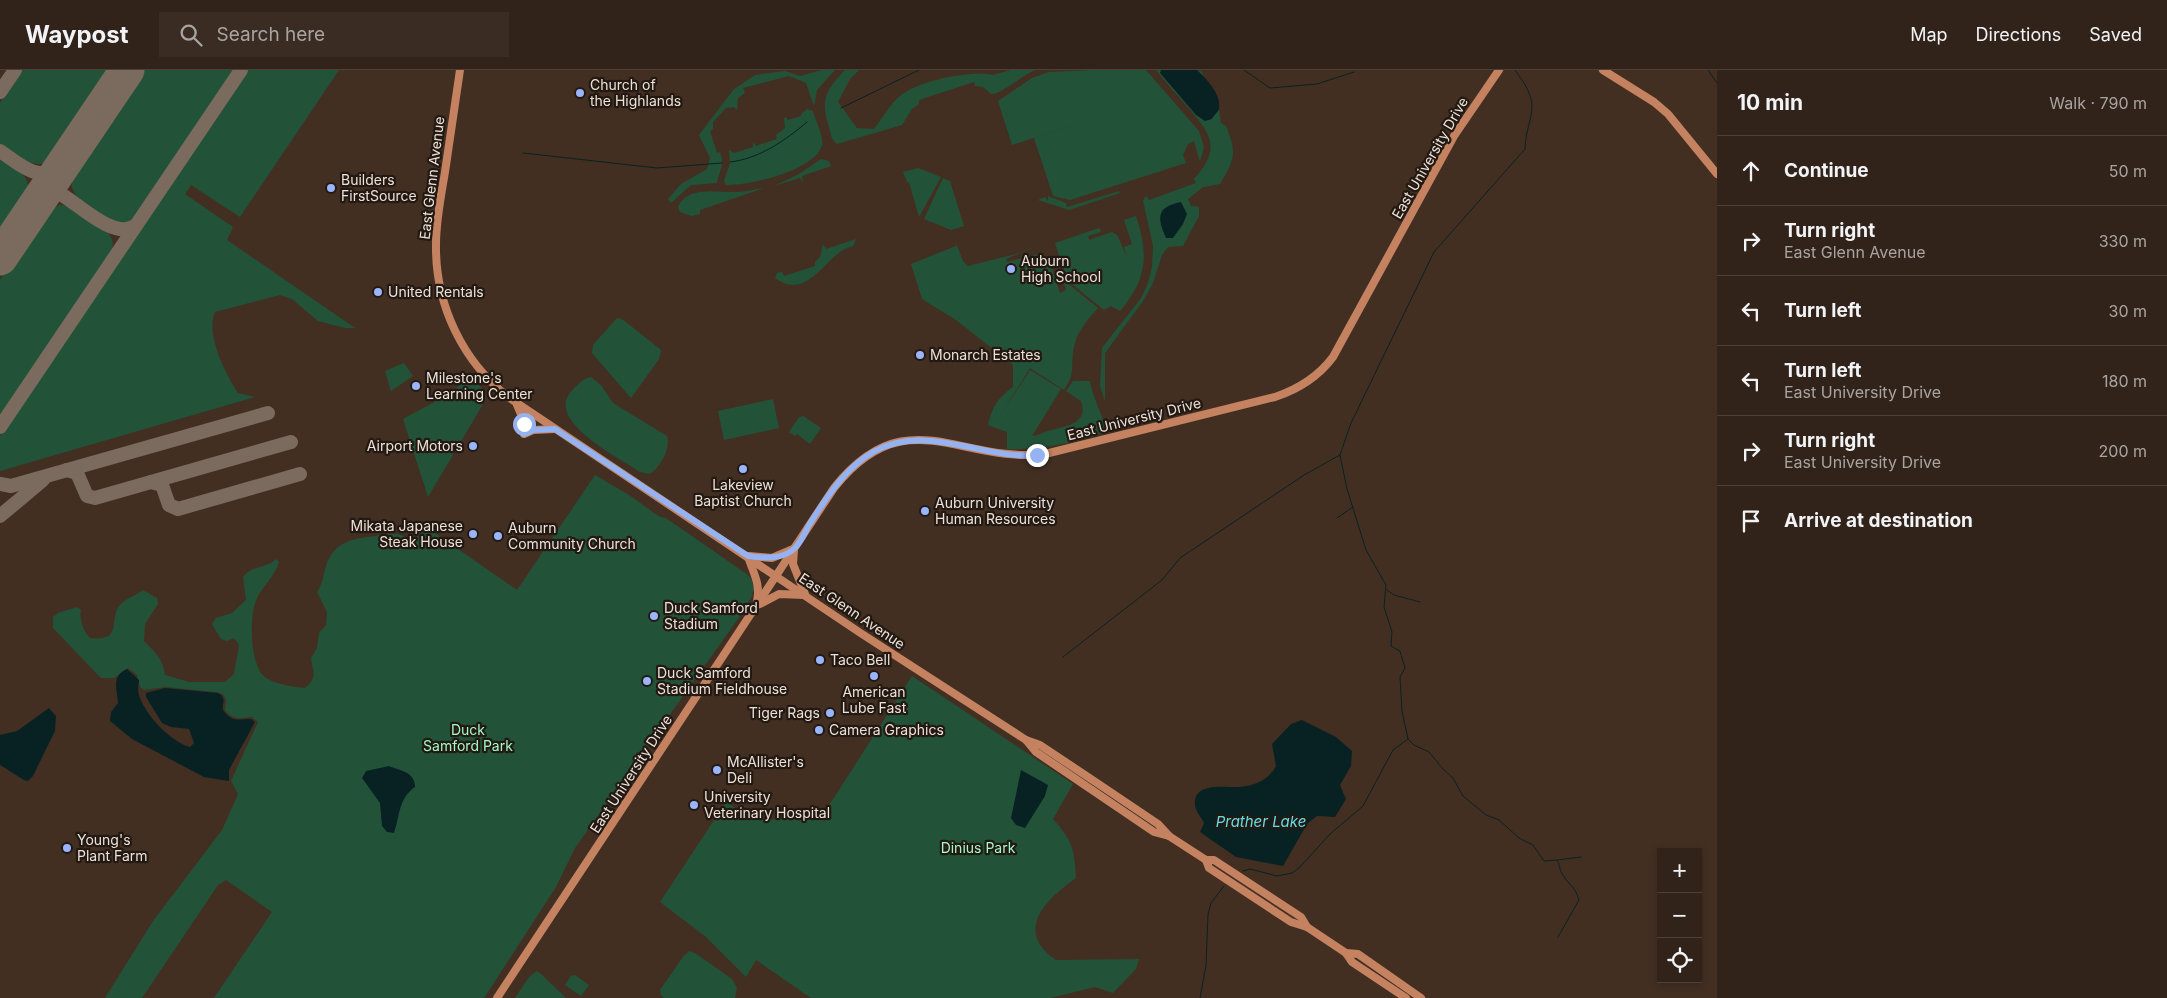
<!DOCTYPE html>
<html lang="en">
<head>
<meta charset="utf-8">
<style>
  body { margin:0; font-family:Inter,sans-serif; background:#3a2b23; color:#f1f3f6 }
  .controls { position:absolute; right:15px; bottom:15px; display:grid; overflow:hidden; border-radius:0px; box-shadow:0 2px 8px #0003 }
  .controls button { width:45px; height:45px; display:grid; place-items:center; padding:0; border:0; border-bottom:1px solid #4d4039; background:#32231a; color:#f1f3f6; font:25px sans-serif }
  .stop { position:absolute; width:15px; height:15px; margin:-11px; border:4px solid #95b2f1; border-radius:50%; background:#fff }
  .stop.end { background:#95b2f1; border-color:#fff; box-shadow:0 1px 5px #0008 }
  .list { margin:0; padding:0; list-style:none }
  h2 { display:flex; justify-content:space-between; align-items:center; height:65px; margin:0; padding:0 20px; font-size:21px }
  h2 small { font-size:16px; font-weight:400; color:#a8a4a2 }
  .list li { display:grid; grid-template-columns:32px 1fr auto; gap:15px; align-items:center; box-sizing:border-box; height:70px; padding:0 20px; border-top:1px solid #4d4039 }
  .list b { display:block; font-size:19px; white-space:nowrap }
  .list p { margin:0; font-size:16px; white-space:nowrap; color:#a8a4a2 }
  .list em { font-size:16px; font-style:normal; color:#a8a4a2 }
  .icon { flex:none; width:28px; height:28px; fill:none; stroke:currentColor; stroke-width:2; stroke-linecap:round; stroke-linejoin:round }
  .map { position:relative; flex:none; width:1717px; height:928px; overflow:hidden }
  header { display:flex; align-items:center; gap:30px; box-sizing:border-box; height:70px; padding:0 25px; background:#32231a; border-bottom:1px solid #4d4039 }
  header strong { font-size:24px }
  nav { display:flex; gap:28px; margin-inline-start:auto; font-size:18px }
  .search { width:350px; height:45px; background:#3a2b23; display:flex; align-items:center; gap:12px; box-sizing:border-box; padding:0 18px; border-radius:0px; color:#a8a4a2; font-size:19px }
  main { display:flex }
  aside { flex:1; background:#32231a }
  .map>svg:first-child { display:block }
  .green { fill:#225339 }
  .water { fill:#082224 }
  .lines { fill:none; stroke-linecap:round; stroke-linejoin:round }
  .stream { stroke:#082224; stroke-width:1 }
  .taxiway { stroke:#7b6a5e; stroke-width:14 }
  .runway { stroke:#7b6a5e; stroke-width:35 }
  .secondary { stroke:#c58260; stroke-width:8 }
  .route { stroke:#95b2f1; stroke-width:6 }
  .poi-dot { fill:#9ab5fd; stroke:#221913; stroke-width:2 }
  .labels { text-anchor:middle; stroke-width:4.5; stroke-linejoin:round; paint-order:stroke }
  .poi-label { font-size:14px; fill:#ede1d8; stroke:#221913; text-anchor:start }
  .street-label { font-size:14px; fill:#ede1d8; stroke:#221913 }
  .park-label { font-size:14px; fill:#a2f9c6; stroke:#221913 }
  .water-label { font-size:15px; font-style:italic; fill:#62dde6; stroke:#221913 }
</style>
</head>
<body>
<header>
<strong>Waypost</strong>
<div class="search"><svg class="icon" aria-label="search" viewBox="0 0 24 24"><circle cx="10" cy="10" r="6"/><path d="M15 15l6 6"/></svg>Search here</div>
<nav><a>Map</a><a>Directions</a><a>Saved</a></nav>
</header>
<main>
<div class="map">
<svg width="1717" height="928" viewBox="0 0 1717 928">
  <rect width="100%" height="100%" fill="#422f22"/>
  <g class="green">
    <path d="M22,0H114L56,87C35,103 18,87 0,75V33Z"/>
    <path d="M142,0H236L138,146C131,151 124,155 116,153C109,152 102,146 96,142C80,131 67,123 73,102Z"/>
    <path d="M246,0H339L240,147L191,115L185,124L233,157L227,170L355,258H345L318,251L292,229L280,225L215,242C205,264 226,305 238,323L255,327L0,401V366Z"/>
    <path d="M822,0H835L817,20L814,36L806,13L789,6L743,18L745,23L738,28L737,40L734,37L726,38L713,52V59L710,61L717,83L720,82C725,94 719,102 717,113L691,115L671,133L668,129L681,114L707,99L710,88L699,65L734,19L755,5L785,1L800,6Z"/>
    <path d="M845,0H859L850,9L838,32L857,58L874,59C883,48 890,34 900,26C919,10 972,0 993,5L1011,0H1035C1023,5 1000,25 991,24L983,17L975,16L974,12L919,30V34L912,39L902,55L837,74C831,70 831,64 829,57C820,29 826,20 845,0Z"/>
    <polygon points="1094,0 1146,0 1199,61 1204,77 1200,92 1194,71 1188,74 1183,85 1186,93 1070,130 1053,126 1034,68 1147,31 1012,75 998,31 1032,8 1049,2"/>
    <path d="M1156,0L1201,1L1218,33L1221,53L1226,56C1237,83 1235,89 1220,114L1203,117L1188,129L1191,136L1199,137V146L1183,176L1168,177L1162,185L1153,213L1143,231L1105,283V331L1100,316L1102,278L1141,228L1148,213L1152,197L1153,176L1143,130L1146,126L1149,130L1196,113L1194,109C1223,77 1210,63 1186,35C1176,24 1166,12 1156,0Z"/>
    <path d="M807,39L813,41C815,50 824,66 822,75C816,100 749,116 726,115L724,111L730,93L729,80L734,83L753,77V72L756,76L777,69L776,65L785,58L784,48L786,47L788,50L801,46V44Z"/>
    <path d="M0,88C6,93 14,96 20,102C43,121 12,151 0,169Z"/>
    <polygon points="821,89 829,91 831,96 802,106 803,112 800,108 774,116 799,104"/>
    <polygon points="918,98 941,107 919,147 909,112 907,112 903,102"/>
    <polygon points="943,108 950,111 964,156 951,160 924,149"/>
    <path d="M764,118L700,140V144L692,146L680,142L678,137C688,115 716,123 737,122C746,122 755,119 764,118Z"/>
    <polygon points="1119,121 1120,123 1069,140 1038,130 1045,127 1048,131 1048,126 1066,133 1067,137"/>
    <path d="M59,135C75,134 108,154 112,170C114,176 112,181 110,186L0,350V210L46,142Z"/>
    <path d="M1136,146C1149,186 1147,209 1120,241L1111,236L1104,240L1067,210L1055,173L1099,158L1101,162L1088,166L1089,170L1112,162L1117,165L1127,187L1124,177L1132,174L1124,150Z"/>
    <path d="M856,169L853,176C826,181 810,233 775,208L777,203L782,202L784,206L815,196V192L820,187L823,174L826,179Z"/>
    <path d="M956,173L963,191L968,196L1016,184L1039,175L1006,189L1007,192L1039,184L1049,189L1060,223L1066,220L1064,213L1066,212L1098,238C1086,251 1075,264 1073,282C1071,301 1075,303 1064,320L1030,298L1000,346L1030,300L1061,319L1032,366C1039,366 1045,361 1052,360C1067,356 1089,353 1081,331L1066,321L1073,311H1090C1091,324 1107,355 1106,361C1085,372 1031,381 1007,379V362L988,355C992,337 998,327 1013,317V295L956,250L922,229L911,194L956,176Z"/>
    <polygon points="617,248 622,249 661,280 659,289 631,328 592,283 593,275"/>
    <polygon points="404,293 413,306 391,321 385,301"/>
    <polygon points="471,306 485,322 486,329 428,427 403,349 449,324"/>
    <path d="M591,307L601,315L613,333L667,366C671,378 660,397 650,404L640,402C621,389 547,352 570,323C575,317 583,308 591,307Z"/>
    <polygon points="773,329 779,358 724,370 718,341"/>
    <polygon points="803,346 821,358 810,374 797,364 795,366 789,362 799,347"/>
    <path d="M595,405L629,425L660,447L666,448L748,505C761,519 748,533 740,546L575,778L556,817L484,928H214L272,842L226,810L218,815L142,928H105L153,851L222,760L238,724L231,711L258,652L252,647C239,648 234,651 225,640L226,631L224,625L217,622L165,617L144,620L140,617L137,605L128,598L114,608H101L53,558V547L58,543L77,537L81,540C79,549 83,561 90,568C126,572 106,547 122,533C127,528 137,525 143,520L157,528L158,534L145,554L144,571C155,582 163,589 165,605L189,612H225L234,604L239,575L234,568L227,571L221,569L212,554L216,548L232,543L246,530L243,507C252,495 266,499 276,489L279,492C276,504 263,516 257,528C249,545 250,587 261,603C269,614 293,617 305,618C318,607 313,603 311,588L317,578L319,563L326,555L327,542L317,522C323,513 323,506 326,496C333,472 354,468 375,466C388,464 397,461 409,469V481L425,456L517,520Z"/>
    <path d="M912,606L1073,714L1053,749C1073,772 1074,777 1076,808C1046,829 1013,861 1056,890L1139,889L1136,899L1113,923L1095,917L1050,928H811L756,890L746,907L706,867L660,832L726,732L737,739L768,750L798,747L828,737Z"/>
    <polygon points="689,881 695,883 732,909 737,918 735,928 664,928 661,925 660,920 683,887"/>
    <polygon points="537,901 541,904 566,928 515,928 529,907"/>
    <polygon points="575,905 589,915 581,926 565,915 571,906"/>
  </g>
  <g class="water">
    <path d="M1161,0H1197C1206,8 1222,25 1219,39C1218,42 1213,46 1212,49L1205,51L1196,45L1160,3Z"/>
    <path d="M1181,132L1187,144L1183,154L1173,168H1166C1157,148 1156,137 1181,132Z"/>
    <path d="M127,599L139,610C139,615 137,620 139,625C145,645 171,672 190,677L194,673L189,659L171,657L162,653L146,627V623L165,618L218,623C227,628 222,632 223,640C233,653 237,649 251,649L255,652L229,700V711L204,707L132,669L110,651L111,642L118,633C117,619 111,606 127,599Z"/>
    <polygon points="49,638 56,646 55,661 33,706 28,711 24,710 0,695 0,665 17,661"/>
    <path d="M1302,650L1336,667L1352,681L1351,696L1340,715L1346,729L1335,747L1317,746L1307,754L1283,796L1236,787L1200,762L1204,753C1202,748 1196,742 1195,736C1192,711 1226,718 1238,717C1254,716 1269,710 1276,696L1272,674L1291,654Z"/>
    <path d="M389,696C401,701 415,702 415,717C398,729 400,746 394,763L387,762L382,756L380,733L362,708L366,701Z"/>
    <polygon points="1021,700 1048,715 1045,726 1025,758 1016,755 1011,748"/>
  </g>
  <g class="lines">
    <g class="stream">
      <polyline points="1244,0 1270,18 1317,14 1354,2"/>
      <polyline points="1708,0 1717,13"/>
      <polyline points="841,38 919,0"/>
      <polyline points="523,83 657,98 722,93"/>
      <path d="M730,92C759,89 786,70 807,52"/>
      <path d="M1340,385L1347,419L1366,480L1386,515L1384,537L1392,562L1391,576L1400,581L1405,598L1400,607L1402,641L1408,669L1414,675L1429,682L1443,699L1453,708L1463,726L1486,745L1499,750L1519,768L1533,775L1544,791L1557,790C1560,794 1559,800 1563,805C1570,817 1574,814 1579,830L1558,867"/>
      <polyline points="1337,448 1353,437"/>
      <polyline points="1387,520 1394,525 1420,532"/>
      <path d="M1063,587L1162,510L1180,488L1304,405L1340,385L1351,353L1434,182L1525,79C1525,63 1532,49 1532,36C1532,23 1522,10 1515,0"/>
      <polyline points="1557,790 1581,787"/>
      <polyline points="1243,801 1250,799 1277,806 1292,803 1299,798 1330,764 1363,736 1393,680 1408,669"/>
      <polyline points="1200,928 1206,895 1208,844 1211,833 1224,816"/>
    </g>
    <g class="taxiway">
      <polyline points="0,22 15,0"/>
      <path d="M0,81C19,94 36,111 60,100"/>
      <path d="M38,132L52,123H59C79,134 113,170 135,156"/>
      <polyline points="0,357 241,0"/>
      <polyline points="67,400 77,403 87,426 95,428 291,372"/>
      <polyline points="151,412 162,415 169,435 178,439 300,404"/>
      <polyline points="0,414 11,416 268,343"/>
      <polyline points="0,446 43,410"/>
    </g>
    <polyline class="runway" points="0,188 127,0"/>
    <g class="secondary">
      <path d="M460,0C455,34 450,68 445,102C441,126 436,150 436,174C435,235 463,293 511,329L862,564L1026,670L1040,675L1103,717L1158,754L1169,766L1206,790H1214L1301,847L1307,857"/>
      <polyline points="1603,0 1654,32 1668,44 1717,104"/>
      <polyline points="517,335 523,349 524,364 533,360 555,359"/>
      <polyline points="794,480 793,494 805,524"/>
      <path d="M748,486C753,503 761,514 757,532"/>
      <polyline points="749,486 772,488 793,479"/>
      <polyline points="760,534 779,524 804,525"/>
      <polyline points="1026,670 1036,682 1154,762 1169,766"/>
      <polyline points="1206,790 1209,798 1291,852 1307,857 1346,883 1352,892 1406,928"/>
      <polyline points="1346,883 1358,884 1421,928"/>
      <path d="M497,928L834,418C907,326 962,397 1049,383L1275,327C1299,319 1318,307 1333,287L1454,66L1499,0"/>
    </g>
  </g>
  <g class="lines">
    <path class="route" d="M524,354V364L533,360L555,359L748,486C763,488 783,490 795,478C801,472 805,462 809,455C827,427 844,399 873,382C927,352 982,390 1037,385"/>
  </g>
  <g class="poi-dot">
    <circle cx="580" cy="23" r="5"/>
    <circle cx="331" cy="118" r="5"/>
    <circle cx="1011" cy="199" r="5"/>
    <circle cx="378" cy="222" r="5"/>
    <circle cx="920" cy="285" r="5"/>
    <circle cx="416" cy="316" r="5"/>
    <circle cx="473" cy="376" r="5"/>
    <circle cx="743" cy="399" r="5"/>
    <circle cx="925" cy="441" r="5"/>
    <circle cx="473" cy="464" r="5"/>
    <circle cx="498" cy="466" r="5"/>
    <circle cx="654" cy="546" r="5"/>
    <circle cx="820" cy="590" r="5"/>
    <circle cx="874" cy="606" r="5"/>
    <circle cx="647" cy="611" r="5"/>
    <circle cx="830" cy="643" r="5"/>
    <circle cx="819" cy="660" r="5"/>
    <circle cx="717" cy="700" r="5"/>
    <circle cx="694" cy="735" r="5"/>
    <circle cx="67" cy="778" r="5"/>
  </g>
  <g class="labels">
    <g class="poi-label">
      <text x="590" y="20">Church of<tspan x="590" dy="16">the Highlands</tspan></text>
      <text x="341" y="115">Builders<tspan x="341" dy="16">FirstSource</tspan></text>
      <text x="1021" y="196">Auburn<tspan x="1021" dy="16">High School</tspan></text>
      <text x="388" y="227">United Rentals</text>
      <text x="930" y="290">Monarch Estates</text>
      <text x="426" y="313">Milestone's<tspan x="426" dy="16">Learning Center</tspan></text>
      <text x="463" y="381" text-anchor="end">Airport Motors</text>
      <text x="743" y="420" text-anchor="middle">Lakeview<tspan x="743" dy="16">Baptist Church</tspan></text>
      <text x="935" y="438">Auburn University<tspan x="935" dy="16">Human Resources</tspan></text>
      <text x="463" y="461" text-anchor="end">Mikata Japanese<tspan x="463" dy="16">Steak House</tspan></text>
      <text x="508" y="463">Auburn<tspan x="508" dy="16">Community Church</tspan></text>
      <text x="664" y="543">Duck Samford<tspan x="664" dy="16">Stadium</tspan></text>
      <text x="830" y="595">Taco Bell</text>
      <text x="657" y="608">Duck Samford<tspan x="657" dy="16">Stadium Fieldhouse</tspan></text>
      <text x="874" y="627" text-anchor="middle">American<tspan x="874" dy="16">Lube Fast</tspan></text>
      <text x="820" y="648" text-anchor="end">Tiger Rags</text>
      <text x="829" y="665">Camera Graphics</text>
      <text x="727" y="697">McAllister's<tspan x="727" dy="16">Deli</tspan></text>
      <text x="704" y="732">University<tspan x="704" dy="16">Veterinary Hospital</tspan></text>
      <text x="77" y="775">Young's<tspan x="77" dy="16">Plant Farm</tspan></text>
    </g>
    <g class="street-label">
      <text transform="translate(1430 88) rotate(-60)" y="5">East University Drive</text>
      <text transform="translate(432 108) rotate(-83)" y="5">East Glenn Avenue</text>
      <text transform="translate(1134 349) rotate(-14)" y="5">East University Drive</text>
      <text transform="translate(852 541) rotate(34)" y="5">East Glenn Avenue</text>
      <text transform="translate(631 704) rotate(-57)" y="5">East University Drive</text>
    </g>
    <g class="park-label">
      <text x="468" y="665">Duck<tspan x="468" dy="16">Samford Park</tspan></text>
      <text x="978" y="783">Dinius Park</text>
    </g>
    <g class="water-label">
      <text x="1261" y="757">Prather Lake</text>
    </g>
  </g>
</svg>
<div class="controls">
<button>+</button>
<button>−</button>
<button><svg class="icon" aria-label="locate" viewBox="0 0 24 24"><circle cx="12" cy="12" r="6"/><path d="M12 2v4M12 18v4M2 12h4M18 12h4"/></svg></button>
</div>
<div class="stop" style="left:524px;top:354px"></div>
<div class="stop end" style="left:1037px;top:385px"></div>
</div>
<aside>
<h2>10 min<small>Walk · 790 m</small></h2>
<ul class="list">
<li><svg class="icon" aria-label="ahead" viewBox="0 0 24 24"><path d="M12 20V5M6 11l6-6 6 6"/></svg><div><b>Continue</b></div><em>50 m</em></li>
<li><svg class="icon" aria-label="right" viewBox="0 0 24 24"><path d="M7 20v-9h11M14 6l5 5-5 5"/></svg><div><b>Turn right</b><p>East Glenn Avenue</p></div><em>330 m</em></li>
<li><svg class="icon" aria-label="left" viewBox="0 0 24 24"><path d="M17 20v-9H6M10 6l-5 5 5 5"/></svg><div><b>Turn left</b></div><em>30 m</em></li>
<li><svg class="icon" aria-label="left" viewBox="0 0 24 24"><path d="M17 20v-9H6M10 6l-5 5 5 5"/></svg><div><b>Turn left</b><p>East University Drive</p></div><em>180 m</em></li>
<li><svg class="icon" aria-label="right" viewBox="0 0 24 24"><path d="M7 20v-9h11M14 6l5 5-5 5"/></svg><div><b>Turn right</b><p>East University Drive</p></div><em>200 m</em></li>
<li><svg class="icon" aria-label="arrive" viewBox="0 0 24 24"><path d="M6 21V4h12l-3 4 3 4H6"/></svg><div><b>Arrive at destination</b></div></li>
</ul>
</aside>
</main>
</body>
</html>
